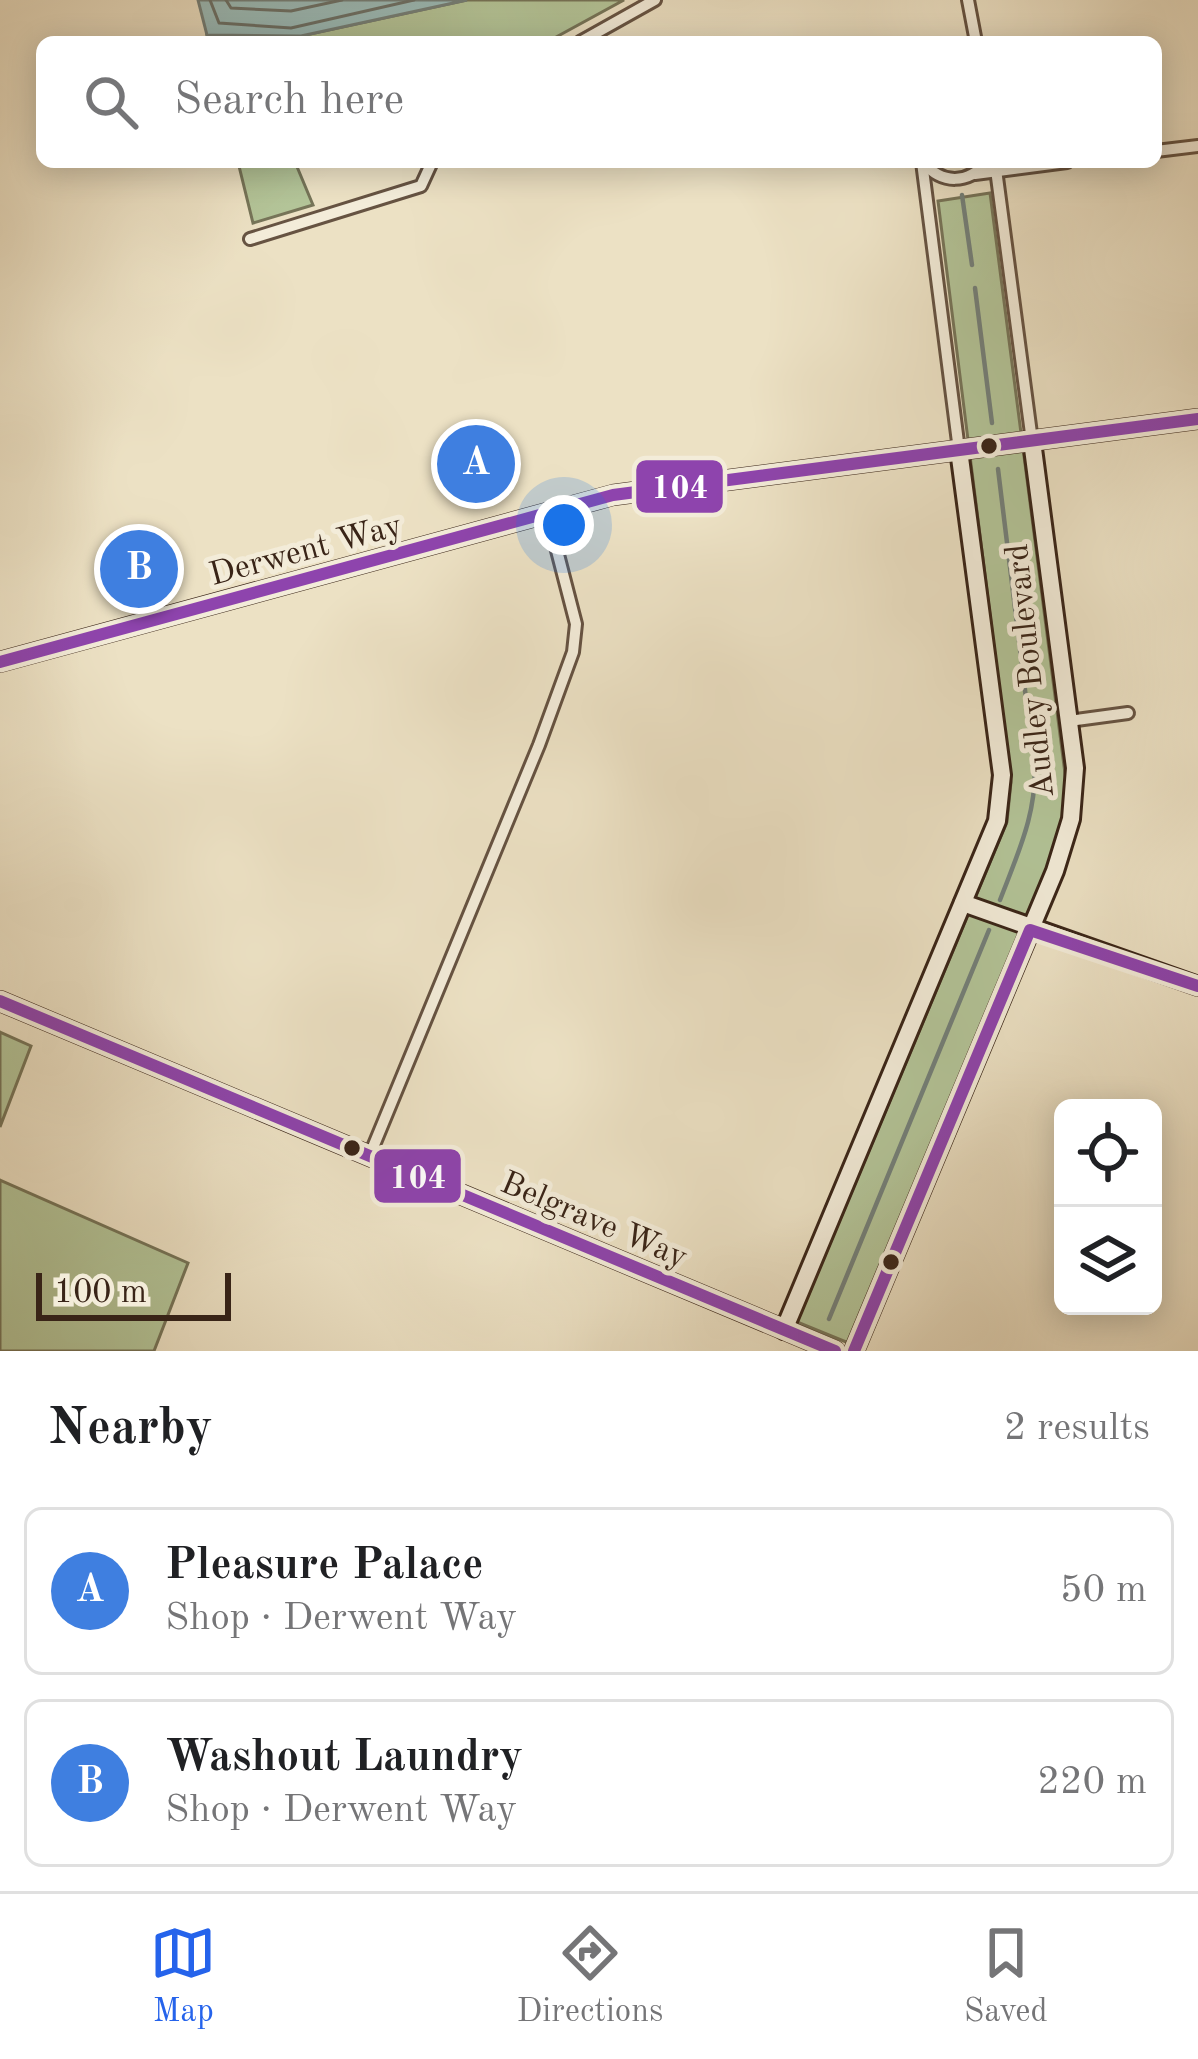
<!DOCTYPE html>
<html lang="en">
<head>
<meta charset="utf-8">
<style>
  body { margin:0; font-family:"Old Standard TT",serif; background:#f2f2f2; color:#202124 }
  .controls { position:absolute; right:36px; bottom:36px; display:grid; overflow:hidden; border-radius:18px; box-shadow:0 6px 30px #0003 }
  .controls button { width:108px; height:108px; display:grid; place-items:center; padding:0; border:0; border-bottom:3px solid #e0e0e0; background:#fff; color:#202124; font:60px sans-serif }
  .scale { position:absolute; left:36px; bottom:30px; width:195px; box-sizing:border-box; padding-left:12px; border:6px solid #392417; border-top:0; font-size:33px; line-height:42px; white-space:nowrap; color:#392417; -webkit-text-stroke:9px #f3ecd9; paint-order:stroke }
  .you { position:absolute; left:564px; top:525px; width:42px; height:42px; margin:-30px; border:9px solid #fff; border-radius:50%; background:#1a73e8; box-shadow:0 0 0 18px #1a73e833 }
  .badge { display:grid; place-items:center; width:78px; height:78px; border-radius:50%; background:#2563eb; color:#fff; font-size:39px; font-weight:700 }
  .pin { position:absolute; translate:-50% -50%; border:6px solid #fff; box-shadow:0 3px 12px #0006 }
  .list { margin:0; padding:0; list-style:none }
  h2 { display:flex; justify-content:space-between; align-items:center; height:156px; margin:0; padding:0 48px; font-size:51px }
  h2 small { font-size:39px; font-weight:400; color:#757577 }
  .list li { display:grid; grid-template-columns:78px 1fr auto; gap:36px; align-items:center; box-sizing:border-box; height:168px; margin:0 24px 24px; padding:0 24px; border:3px solid #e0e0e0; border-radius:18px }
  .list b { display:block; font-size:45px; white-space:nowrap }
  .list p { margin:0; font-size:39px; white-space:nowrap; color:#757577 }
  .list em { font-size:39px; font-style:normal; color:#757577 }
  .icon { flex:none; width:66px; height:66px; fill:none; stroke:currentColor; stroke-width:2; stroke-linecap:round; stroke-linejoin:round }
  .map { position:relative; flex:none; width:1198px; height:1351px; overflow:hidden }
  .search { position:absolute; background:#fff; box-shadow:0 6px 30px #0003; left:36px; right:36px; top:36px; height:132px; display:flex; align-items:center; gap:30px; box-sizing:border-box; padding:0 42px; border-radius:18px; color:#757577; font-size:45px }
  .sheet { height:540px; background:#fff }
  nav { display:flex; justify-content:space-around; align-items:center; box-sizing:border-box; height:168px; border-top:3px solid #e0e0e0; background:#fff; font-size:33px; color:#757577 }
  nav a { display:grid; justify-items:center; gap:6px }
  nav .on { color:#2563eb }
  .map>svg:first-child { display:block }
  .green { fill:#b3c498; stroke:#767458; stroke-width:3 }
  .water { fill:#9abcba; stroke:#737f79; stroke-width:3 }
  .lines { fill:none; stroke-linecap:round; stroke-linejoin:round }
  .shore { stroke:#6a7068; stroke-width:3 }
  .stream { stroke:#737f79; stroke-width:4.5 }
  .street-casing { stroke:#665342; stroke-width:16 }
  .secondary-casing { stroke:#392417; stroke-width:22 }
  .street { stroke:#f3ecd9; stroke-width:10 }
  .secondary { stroke:#f3ecd9; stroke-width:16 }
  .bus-1-casing { stroke:#f3ecd9; stroke-width:21 }
  .bus-1 { stroke:#8e44ad; stroke-width:12 }
  .bus-dot { fill:#392417; stroke:#f3ecd9; stroke-width:4.5 }
  .labels { text-anchor:middle; stroke-width:10; stroke-linejoin:round; paint-order:stroke }
  .street-label { font-size:33px; fill:#392417; stroke:#f3ecd9 }
  .line-badge { stroke:#f3ecd9; stroke-width:4.5 }
  .badge-label { font-size:33px; text-anchor:middle; font-weight:bold; fill:#fff }
</style>
</head>
<body>
<div class="map">
<svg width="1198" height="1351" viewBox="0 0 1198 1351">
  <rect width="100%" height="100%" fill="#ece1c4"/>
  <filter id="stains"><feTurbulence type="fractalNoise" baseFrequency=".00167" numOctaves="4"/><feColorMatrix values="0 0 0 0 .2 0 0 0 0 .09 0 0 0 0 .02 0 0 0 .5 -.17"/></filter>
  <radialGradient id="worn" r=".72"><stop offset=".6" stop-color="#630" stop-opacity="0"/><stop offset="1" stop-color="#630" stop-opacity=".3"/></radialGradient>
  <g class="green">
    <polygon points="467,0 624,0 547,42 209,42 207,35 301,36"/>
    <polygon points="238,162 295,162 313,205 253,223"/>
    <polygon points="990,193 1067,789 1060,830 1046,876 851,1344 797,1322 1007,822 1011,782 938,201"/>
    <polygon points="0,1032 31,1046 0,1127"/>
    <polygon points="0,1180 188,1263 154,1351 0,1351"/>
  </g>
  <polygon class="water" points="198,0 467,0 301,36 207,35"/>
  <g class="lines">
    <g class="shore">
      <polyline points="210,0 219,23 291,28 414,0"/>
      <polyline points="226,0 231,8 291,11 342,0"/>
    </g>
    <g class="stream">
      <polyline points="962,195 972,265"/>
      <polyline points="975,288 992,423"/>
      <polyline points="998,469 1030,731"/>
      <path d="M1000,900C1018,853 1039,809 1034,758"/>
      <polyline points="829,1319 989,930"/>
    </g>
    <defs>
      <g id="street">
        <polyline points="968,0 976,42"/>
        <polyline points="580,42 655,0"/>
        <polyline points="1156,151 1198,146"/>
        <polyline points="922,162 959,450"/>
        <path d="M923,162C942,185 968,184 987,162"/>
        <polyline points="995,162 1032,441"/>
        <polyline points="975,174 1067,162"/>
        <polyline points="250,239 421,186 432,162"/>
        <polyline points="1069,721 1128,713"/>
        <polyline points="369,1157 539,745 573,652 576,624 547,512"/>
      </g>
      <g id="secondary">
        <polyline points="0,662 613,495 1198,419"/>
        <polyline points="963,903 1198,986"/>
        <polyline points="0,1001 835,1351"/>
        <polyline points="784,1330 997,821 1002,775 959,450"/>
        <polyline points="854,1351 1055,871 1071,819 1075,768 1032,441"/>
      </g>
    </defs>
    <use href="#street" class="street-casing"/>
    <use href="#secondary" class="secondary-casing"/>
    <use href="#street" class="street"/>
    <use href="#secondary" class="secondary"/>
    <defs>
      <g id="bus-1">
        <polyline points="0,662 613,495 1198,419"/>
        <polyline points="0,1001 835,1351"/>
        <polyline points="854,1351 1030,930 1198,986"/>
      </g>
    </defs>
    <use href="#bus-1" class="bus-1-casing"/>
    <use href="#bus-1" class="bus-1"/>
  </g>
  <g class="bus-dot">
    <circle cx="989" cy="446" r="10"/>
    <circle cx="352" cy="1148" r="10"/>
    <circle cx="891" cy="1262" r="10"/>
  </g>
  <g class="labels">
    <g class="street-label">
      <text transform="translate(305 548) rotate(-15)" y="12">Derwent Way</text>
      <text transform="translate(1028 671) rotate(-96)" y="12">Audley Boulevard</text>
      <text transform="translate(595 1218) rotate(23)" y="12">Belgrave Way</text>
    </g>
  </g>
  <g class="line-badge">
    <rect x="634" y="458" width="91" height="57" rx="12" fill="#8e44ad"/>
    <rect x="372" y="1147" width="91" height="58" rx="12" fill="#8e44ad"/>
  </g>
  <g class="badge-label">
    <text x="680" y="498">104</text>
    <text x="418" y="1188">104</text>
  </g>
  <rect width="100%" height="100%" filter="url(#stains)"/>
  <rect width="100%" height="100%" fill="url(#worn)"/>
</svg>
<div class="controls">
<button><svg class="icon" aria-label="locate" viewBox="0 0 24 24"><circle cx="12" cy="12" r="6"/><path d="M12 2v4M12 18v4M2 12h4M18 12h4"/></svg></button>
<button><svg class="icon" aria-label="layers" viewBox="0 0 24 24"><path d="M12 4l9 5-9 5-9-5zM3 14l9 5 9-5"/></svg></button>
</div>
<div class="scale">100 m</div>
<div class="you"></div>
<div class="pin badge" style="left:476px;top:464px;background:#3f7fe0">A</div>
<div class="pin badge" style="left:139px;top:569px;background:#3f7fe0">B</div>
<div class="search"><svg class="icon" aria-label="search" viewBox="0 0 24 24"><circle cx="10" cy="10" r="6"/><path d="M15 15l6 6"/></svg>Search here</div>
</div>
<section class="sheet">
<h2>Nearby<small>2 results</small></h2>
<ul class="list">
<li><span class="badge" style="background:#3f7fe0">A</span><div><b>Pleasure Palace</b><p>Shop · Derwent Way</p></div><em>50 m</em></li>
<li><span class="badge" style="background:#3f7fe0">B</span><div><b>Washout Laundry</b><p>Shop · Derwent Way</p></div><em>220 m</em></li>
</ul>
</section>
<nav>
<a class="on"><svg class="icon" aria-label="map" viewBox="0 0 24 24"><path d="M3 6l6-2 6 2 6-2v14l-6 2-6-2-6 2zM9 4v14M15 6v14"/></svg>Map</a>
<a><svg class="icon" aria-label="directions" viewBox="0 0 24 24"><path d="M12 3l9 9-9 9-9-9zM9 14v-3h6M13 9l2 2-2 2"/></svg>Directions</a>
<a><svg class="icon" aria-label="saved" viewBox="0 0 24 24"><path d="M7 4h10v16l-5-4-5 4z"/></svg>Saved</a>
</nav>
</body>
</html>
